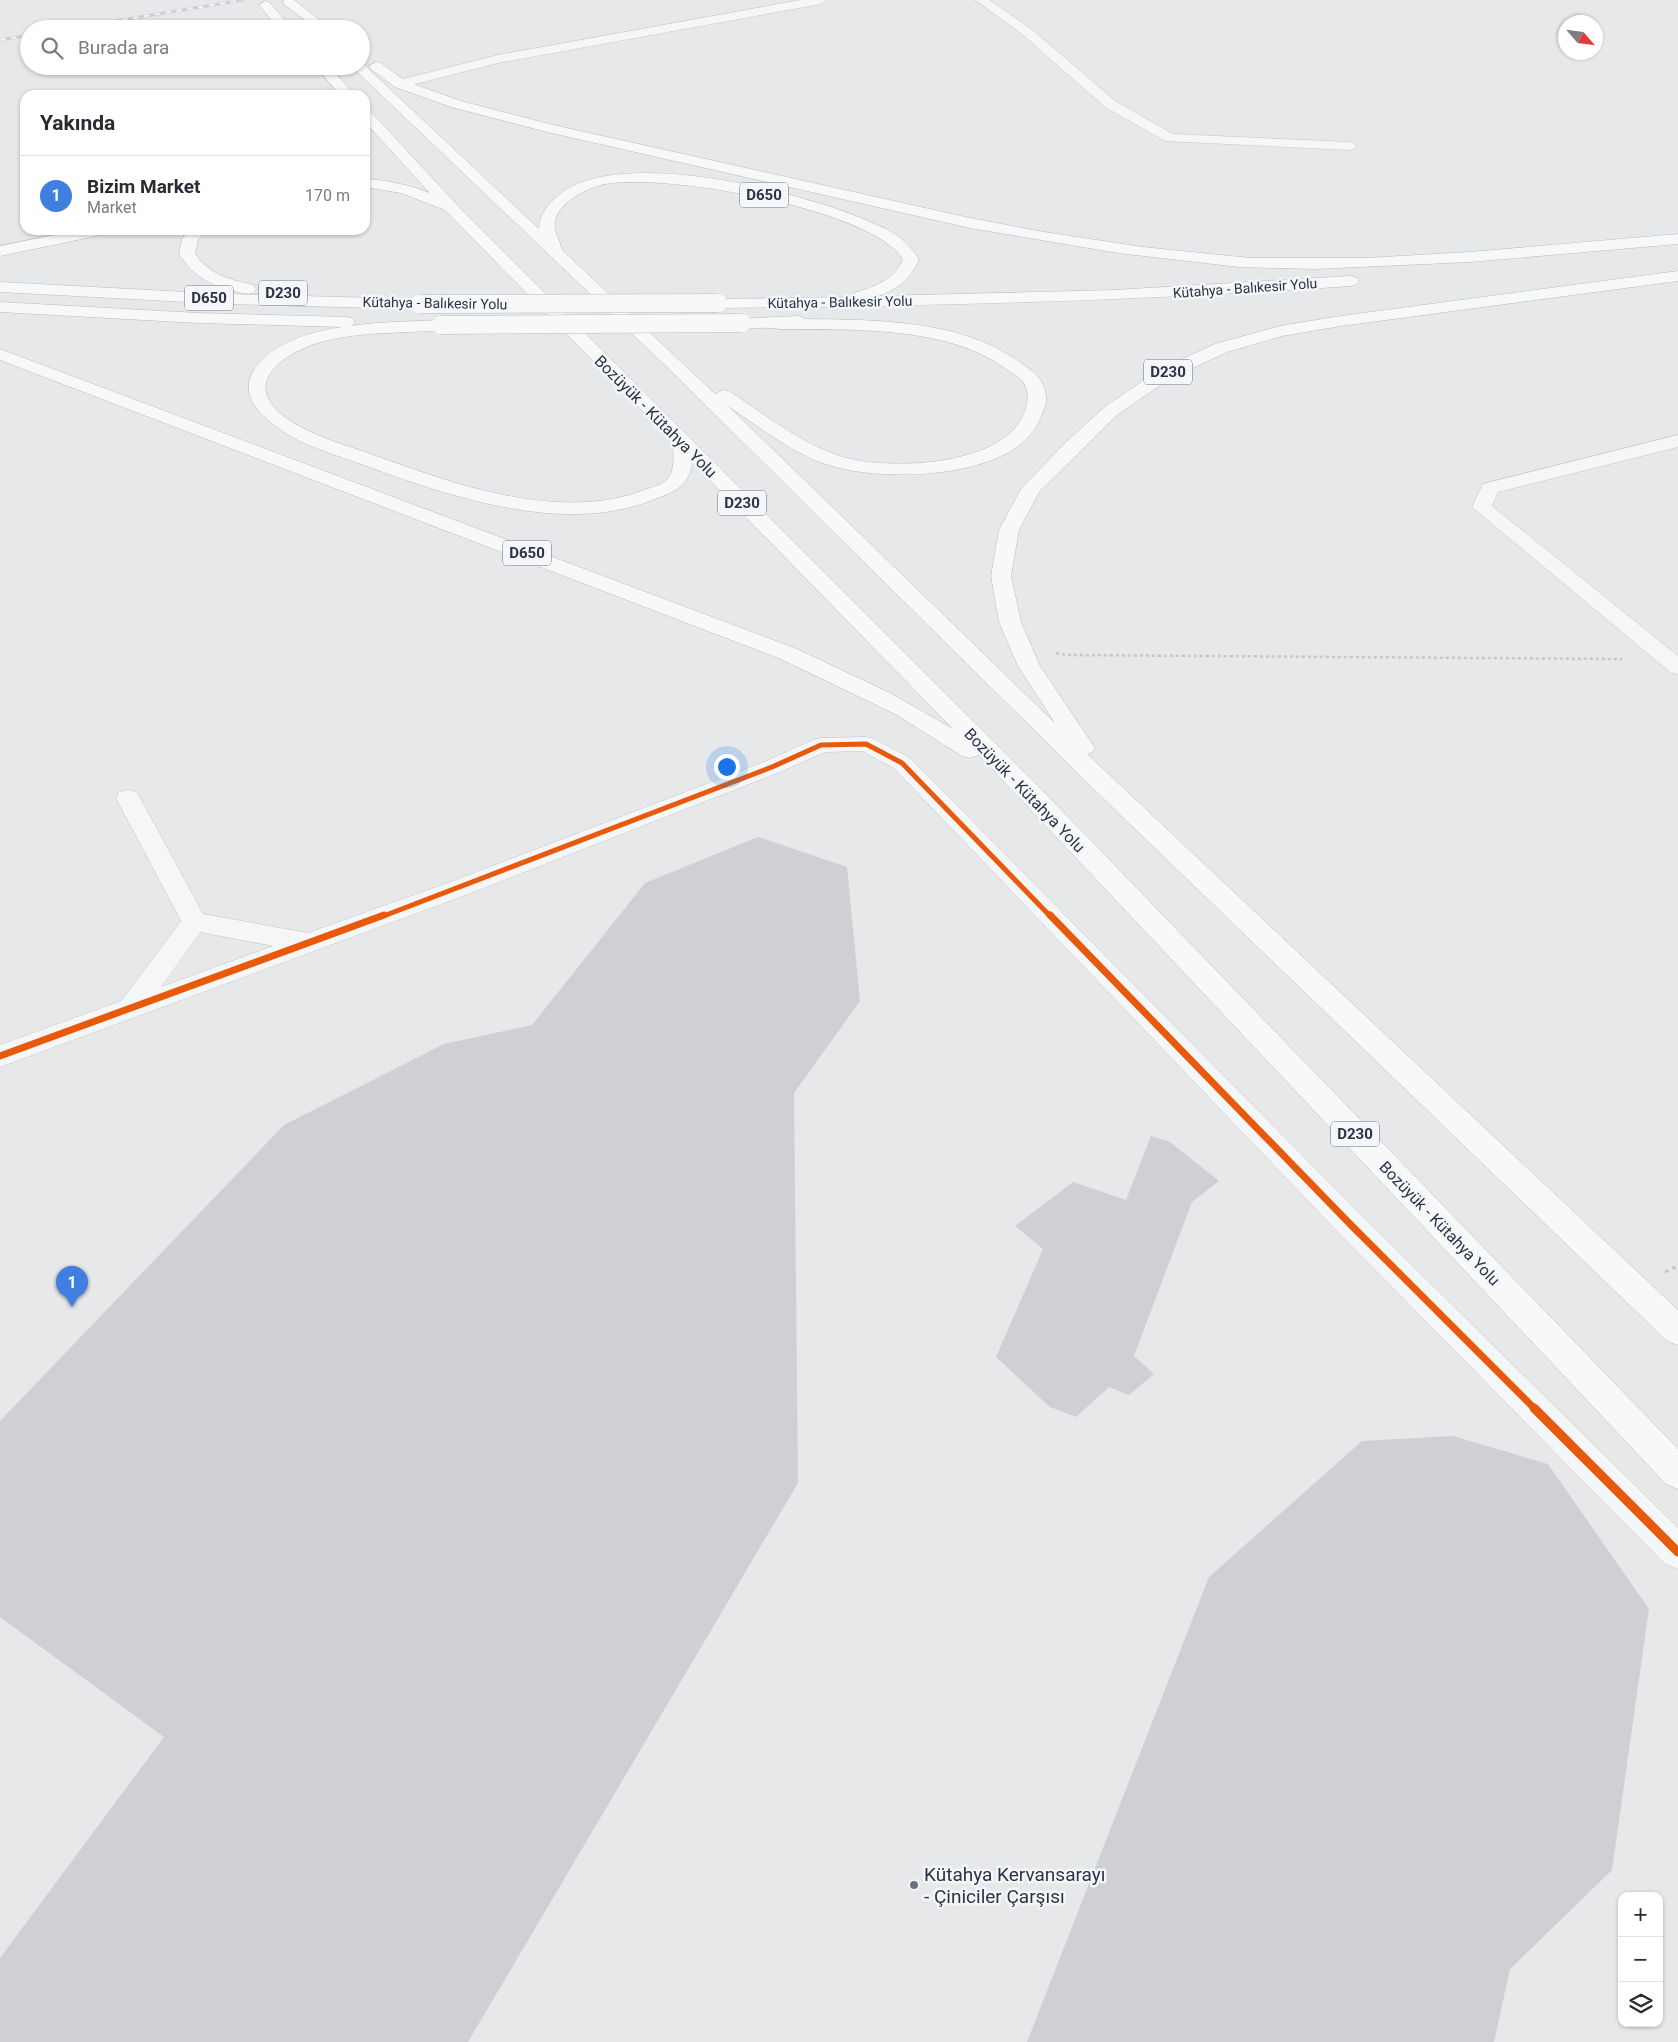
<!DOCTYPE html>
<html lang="tr">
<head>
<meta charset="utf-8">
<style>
  body { margin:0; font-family:Roboto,sans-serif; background:#f7f7f7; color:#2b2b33 }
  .controls { position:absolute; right:15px; bottom:15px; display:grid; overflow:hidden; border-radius:10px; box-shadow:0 1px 4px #0004 }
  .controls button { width:45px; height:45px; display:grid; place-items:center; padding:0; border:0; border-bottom:1px solid #e1e1e2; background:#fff; color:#2b2b33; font:25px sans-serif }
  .compass { position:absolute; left:1558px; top:15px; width:45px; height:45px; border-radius:50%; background:#fff; box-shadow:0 1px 4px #0004; rotate:118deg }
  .you { position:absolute; left:726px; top:766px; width:18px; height:18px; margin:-12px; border:4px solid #fff; border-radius:50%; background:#1a73e8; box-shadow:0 0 0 8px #1a73e833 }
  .badge { display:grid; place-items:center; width:32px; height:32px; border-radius:50%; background:#db2777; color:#fff; font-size:16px; font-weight:700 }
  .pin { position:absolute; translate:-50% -41px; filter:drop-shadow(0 1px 2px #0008) }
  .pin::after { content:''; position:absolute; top:26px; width:18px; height:15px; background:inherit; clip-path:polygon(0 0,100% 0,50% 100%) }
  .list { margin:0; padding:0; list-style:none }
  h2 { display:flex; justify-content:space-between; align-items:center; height:65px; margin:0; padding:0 20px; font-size:21px }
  h2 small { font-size:16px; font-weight:400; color:#7c7c81 }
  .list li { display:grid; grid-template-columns:32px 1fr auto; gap:15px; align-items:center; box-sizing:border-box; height:80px; padding:0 20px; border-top:1px solid #e1e1e2 }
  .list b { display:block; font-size:19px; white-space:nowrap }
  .list p { margin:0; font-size:16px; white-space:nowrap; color:#7c7c81 }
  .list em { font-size:16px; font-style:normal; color:#7c7c81 }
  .icon { flex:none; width:28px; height:28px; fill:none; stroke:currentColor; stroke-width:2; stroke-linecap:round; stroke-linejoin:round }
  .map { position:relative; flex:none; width:1678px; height:2042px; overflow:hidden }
  .search { position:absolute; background:#fff; box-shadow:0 1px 4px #0004; left:20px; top:20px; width:350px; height:55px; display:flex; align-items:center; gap:12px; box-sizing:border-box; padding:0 18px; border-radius:28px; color:#7c7c81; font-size:19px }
  .panel { position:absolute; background:#fff; box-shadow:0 1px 4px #0004; left:20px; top:90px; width:350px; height:145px; border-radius:15px }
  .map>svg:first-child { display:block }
  .building { fill:#ced0d3 }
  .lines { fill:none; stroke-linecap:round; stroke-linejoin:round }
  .minor-casing { stroke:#c4c6c8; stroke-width:1 }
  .highway-casing { stroke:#b8bbbf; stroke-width:1 }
  .path-far1 { stroke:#c5c6ca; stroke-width:2.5; stroke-dasharray:3 3; stroke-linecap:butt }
  .path { stroke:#c5c6ca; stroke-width:3; stroke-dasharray:4 4; stroke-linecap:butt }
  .minor { fill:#f5f6f7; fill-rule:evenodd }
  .highway { fill:#f8f8f8; fill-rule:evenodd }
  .rail-casing { stroke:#cecfd2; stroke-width:3 }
  .rail { stroke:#f4f6f9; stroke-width:2; stroke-dasharray:5.5; stroke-linecap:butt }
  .highway-bridge-casing { stroke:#b8bbbf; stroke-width:19; stroke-linecap:butt }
  .highway-bridge { stroke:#f8f8f8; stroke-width:18 }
  .cycleway-far2-casing { stroke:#f4f6f9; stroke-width:8 }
  .cycleway-far1-casing { stroke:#f4f6f9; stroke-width:10 }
  .cycleway-casing { stroke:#f4f6f9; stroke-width:12 }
  .cycleway-far2 { stroke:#e8590c; stroke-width:5 }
  .cycleway-far1 { stroke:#e8590c; stroke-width:7 }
  .cycleway { stroke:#e8590c; stroke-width:9 }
  .poi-dot { fill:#6c737f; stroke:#f4f6f9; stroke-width:2 }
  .labels { text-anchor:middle; stroke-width:5; stroke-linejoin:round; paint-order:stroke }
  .far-street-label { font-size:14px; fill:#2b3445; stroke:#f4f6f9 }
  .shield { fill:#f4f6f9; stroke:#676e7b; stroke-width:1 }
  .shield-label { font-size:15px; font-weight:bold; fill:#2b3445 }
  .street-label { font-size:16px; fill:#2b3445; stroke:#f4f6f9 }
  .near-poi-label { font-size:19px; fill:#2b3445; stroke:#f4f6f9; text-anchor:start }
</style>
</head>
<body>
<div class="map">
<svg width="1678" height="2042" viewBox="0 0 1678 2042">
  <rect width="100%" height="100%" fill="#e6e8ea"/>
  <g class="building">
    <polygon points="758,837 847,867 860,1001 794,1093 798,1483 468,2042 0,2042 0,1958 164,1737 0,1617 0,1421 284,1125 444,1044 532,1025 645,883"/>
    <polygon points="1151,1136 1170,1142 1219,1181 1192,1202 1134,1356 1154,1374 1129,1395 1109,1387 1076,1417 1050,1407 996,1357 1043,1249 1015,1226 1073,1182 1126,1200"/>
    <polygon points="1453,1436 1548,1464 1649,1609 1612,1870 1510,1969 1494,2042 1027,2042 1209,1577 1362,1441"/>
  </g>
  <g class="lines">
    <defs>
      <g id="minor">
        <polygon points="801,0 827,0 821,4 498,63 400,88 393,84 395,81 498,55"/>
        <polygon points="975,0 989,0 1030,28 1115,101 1173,134 1349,142 1354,143 1356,146 1354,149 1349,150 1165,141 1105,107 1022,34"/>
        <polygon points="1678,435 1678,447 1498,492 1492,506 1678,656 1678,674 1670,672 1472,507 1483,484"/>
        <path d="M866,737L874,739L910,758L1361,1215L1678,1528V1569L1665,1564L1339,1233L894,768L862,751L825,752L780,772L471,893L0,1067V1045L121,1001L181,921L116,798L119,792L128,790L137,792L203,914L308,933L453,881L764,762L813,740L821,738ZM200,932L273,946L161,987Z"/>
      </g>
      <g id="highway">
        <polygon points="284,0 294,0 331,29 317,29 285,5 283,2"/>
        <polygon points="265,1 269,2 292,29 279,29 259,5"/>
        <polygon points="376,62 381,63 405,81 461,101 549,124 970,218 1044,232 1143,247 1250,258 1366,258 1470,252 1678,234 1678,244 1470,262 1314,269 1239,267 1118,253 970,228 547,132 451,107 395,87 371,69 369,66"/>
        <path d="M362,63L539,229C539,214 549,203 560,194C623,144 819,195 886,229C900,236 910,246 919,259C911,279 898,289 878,296L1114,290L1351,276L1357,278L1359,281L1357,284L1351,286C1140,301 929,306 718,308L712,307L710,303L712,299L852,297L854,293C875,286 894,281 903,259C870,208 664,173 605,184C587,188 560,201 555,221C553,231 560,240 562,250L715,394L723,390L729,391C764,414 800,443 840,456C886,471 1001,467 1023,415C1028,405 1030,394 1024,383C1020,377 1012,373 1006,369C947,325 850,330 779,329C765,326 750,330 736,327L733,323L736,319L798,316L805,319C876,320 961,319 1021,363C1028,368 1038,374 1042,383C1049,398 1046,405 1040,419C1015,480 885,482 832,466C794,455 761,428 728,406L1055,723L1018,666L999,622L991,576L999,530L1021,489L1065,443L1106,406L1159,370L1215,344L1280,326L1341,316L1678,271V281L1341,326L1282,336L1227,352L1171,378L1118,414L1039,492L1019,530L1011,576L1021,622L1040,666L1095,748L1091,753L1087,754L1678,1310V1345L1667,1341L1104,799L667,367L351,66H361Z"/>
        <polygon points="315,66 329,66 355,95 340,95"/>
        <path d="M365,110L370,111L458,206L1041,789L1678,1449V1489L1666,1484L979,755L970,758L962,756L897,715L781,659L0,360V349L797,649L890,693L953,729L692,462C690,485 675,492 655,499C563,537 446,495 358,463C327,452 292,442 267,419C252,406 242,389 254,370C287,320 387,323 441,320L447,321L450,325L447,329C435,332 422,331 409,332C367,334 317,334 282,361C270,370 260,385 269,400C285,428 339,443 368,453C451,483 559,524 647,489C655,486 665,484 670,476C675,466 673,453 673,442L445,210L401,193L365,187V179C387,180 409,185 430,193L365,122Z"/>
        <polygon points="78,230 109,230 107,233 101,235 0,256 0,246"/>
        <path d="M189,230H206L198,240L195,254C210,275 230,280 254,285L256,289L254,293C246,295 238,292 230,290C207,284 192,274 179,254L182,239Z"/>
        <polygon points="0,282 224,294 419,299 425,300 427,304 425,308 419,309 224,304 0,292"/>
        <polygon points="0,302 198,313 346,317 352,318 355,322 352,326 346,327 198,323 0,312"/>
      </g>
    </defs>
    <use href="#minor" class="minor-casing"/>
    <use href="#highway" class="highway-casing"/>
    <polyline class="path-far1" points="1056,653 1068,655 1622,659"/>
    <polyline class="path" points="1665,1272 1678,1266"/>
    <use href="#minor" class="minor"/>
    <use href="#highway" class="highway"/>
    <defs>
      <g id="rail">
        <polyline points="68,29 242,0"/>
        <polyline points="0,40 29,35"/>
      </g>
    </defs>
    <use href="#rail" class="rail-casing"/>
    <use href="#rail" class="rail"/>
    <defs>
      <g id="highway-bridge">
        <polyline points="419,304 718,303"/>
        <polyline points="441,325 742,323"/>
      </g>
    </defs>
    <use href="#highway-bridge" class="highway-bridge-casing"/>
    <use href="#highway-bridge" class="highway-bridge"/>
    <defs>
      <polyline id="cycleway-far2" points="381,917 772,767 821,745 866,744 902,763 1051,917"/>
      <g id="cycleway-far1">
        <polyline points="1050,915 1350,1224 1536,1410"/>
        <polyline points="0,1056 384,915"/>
      </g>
      <polyline id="cycleway" points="1534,1408 1678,1552"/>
    </defs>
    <use href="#cycleway-far2" class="cycleway-far2-casing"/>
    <use href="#cycleway-far1" class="cycleway-far1-casing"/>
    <use href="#cycleway" class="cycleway-casing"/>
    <use href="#cycleway-far2" class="cycleway-far2"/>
    <use href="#cycleway-far1" class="cycleway-far1"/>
    <use href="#cycleway" class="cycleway"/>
  </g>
  <circle class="poi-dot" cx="914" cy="1885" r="5"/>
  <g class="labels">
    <g class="far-street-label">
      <text transform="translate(1245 288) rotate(-4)" y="5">Kütahya - Balıkesir Yolu</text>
      <text transform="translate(840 302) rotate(-1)" y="5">Kütahya - Balıkesir Yolu</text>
      <text transform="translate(435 303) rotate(1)" y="5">Kütahya - Balıkesir Yolu</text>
    </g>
    <g class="shield">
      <rect x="740" y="182.5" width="48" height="25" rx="4"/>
      <rect x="259" y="280.5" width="48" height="25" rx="4"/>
      <rect x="185" y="285.5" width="48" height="25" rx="4"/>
      <rect x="1144" y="359.5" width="48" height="25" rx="4"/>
      <rect x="718" y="490.5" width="48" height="25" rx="4"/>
      <rect x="503" y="540.5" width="48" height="25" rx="4"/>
      <rect x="1331" y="1121.5" width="48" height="25" rx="4"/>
    </g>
    <g class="shield-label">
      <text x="764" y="200">D650</text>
      <text x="283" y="298">D230</text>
      <text x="209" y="303">D650</text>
      <text x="1168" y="377">D230</text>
      <text x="742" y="508">D230</text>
      <text x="527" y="558">D650</text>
      <text x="1355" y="1139">D230</text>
    </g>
    <g class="street-label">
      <text transform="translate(656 416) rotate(45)" y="6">Bozüyük - Kütahya Yolu</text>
      <text transform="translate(1025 790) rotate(46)" y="6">Bozüyük - Kütahya Yolu</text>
      <text transform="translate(1440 1223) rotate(46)" y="6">Bozüyük - Kütahya Yolu</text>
    </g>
    <g class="near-poi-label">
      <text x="924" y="1881">Kütahya Kervansarayı<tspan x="924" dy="22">- Çiniciler Çarşısı</tspan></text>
    </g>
  </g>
</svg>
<div class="controls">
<button>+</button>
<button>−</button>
<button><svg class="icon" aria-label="layers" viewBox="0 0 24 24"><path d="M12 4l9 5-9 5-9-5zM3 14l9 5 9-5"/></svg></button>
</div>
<svg class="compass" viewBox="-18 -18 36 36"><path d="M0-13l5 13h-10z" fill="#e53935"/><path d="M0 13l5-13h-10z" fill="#7c7c81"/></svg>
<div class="you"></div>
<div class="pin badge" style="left:72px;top:1307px;background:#3f7fe0">1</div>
<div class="search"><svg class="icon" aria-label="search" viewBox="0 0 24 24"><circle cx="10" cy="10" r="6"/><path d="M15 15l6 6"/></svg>Burada ara</div>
<section class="panel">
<h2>Yakında<small></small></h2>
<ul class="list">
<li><span class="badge" style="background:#3f7fe0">1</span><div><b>Bizim Market</b><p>Market</p></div><em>170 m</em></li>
</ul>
</section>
</div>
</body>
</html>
